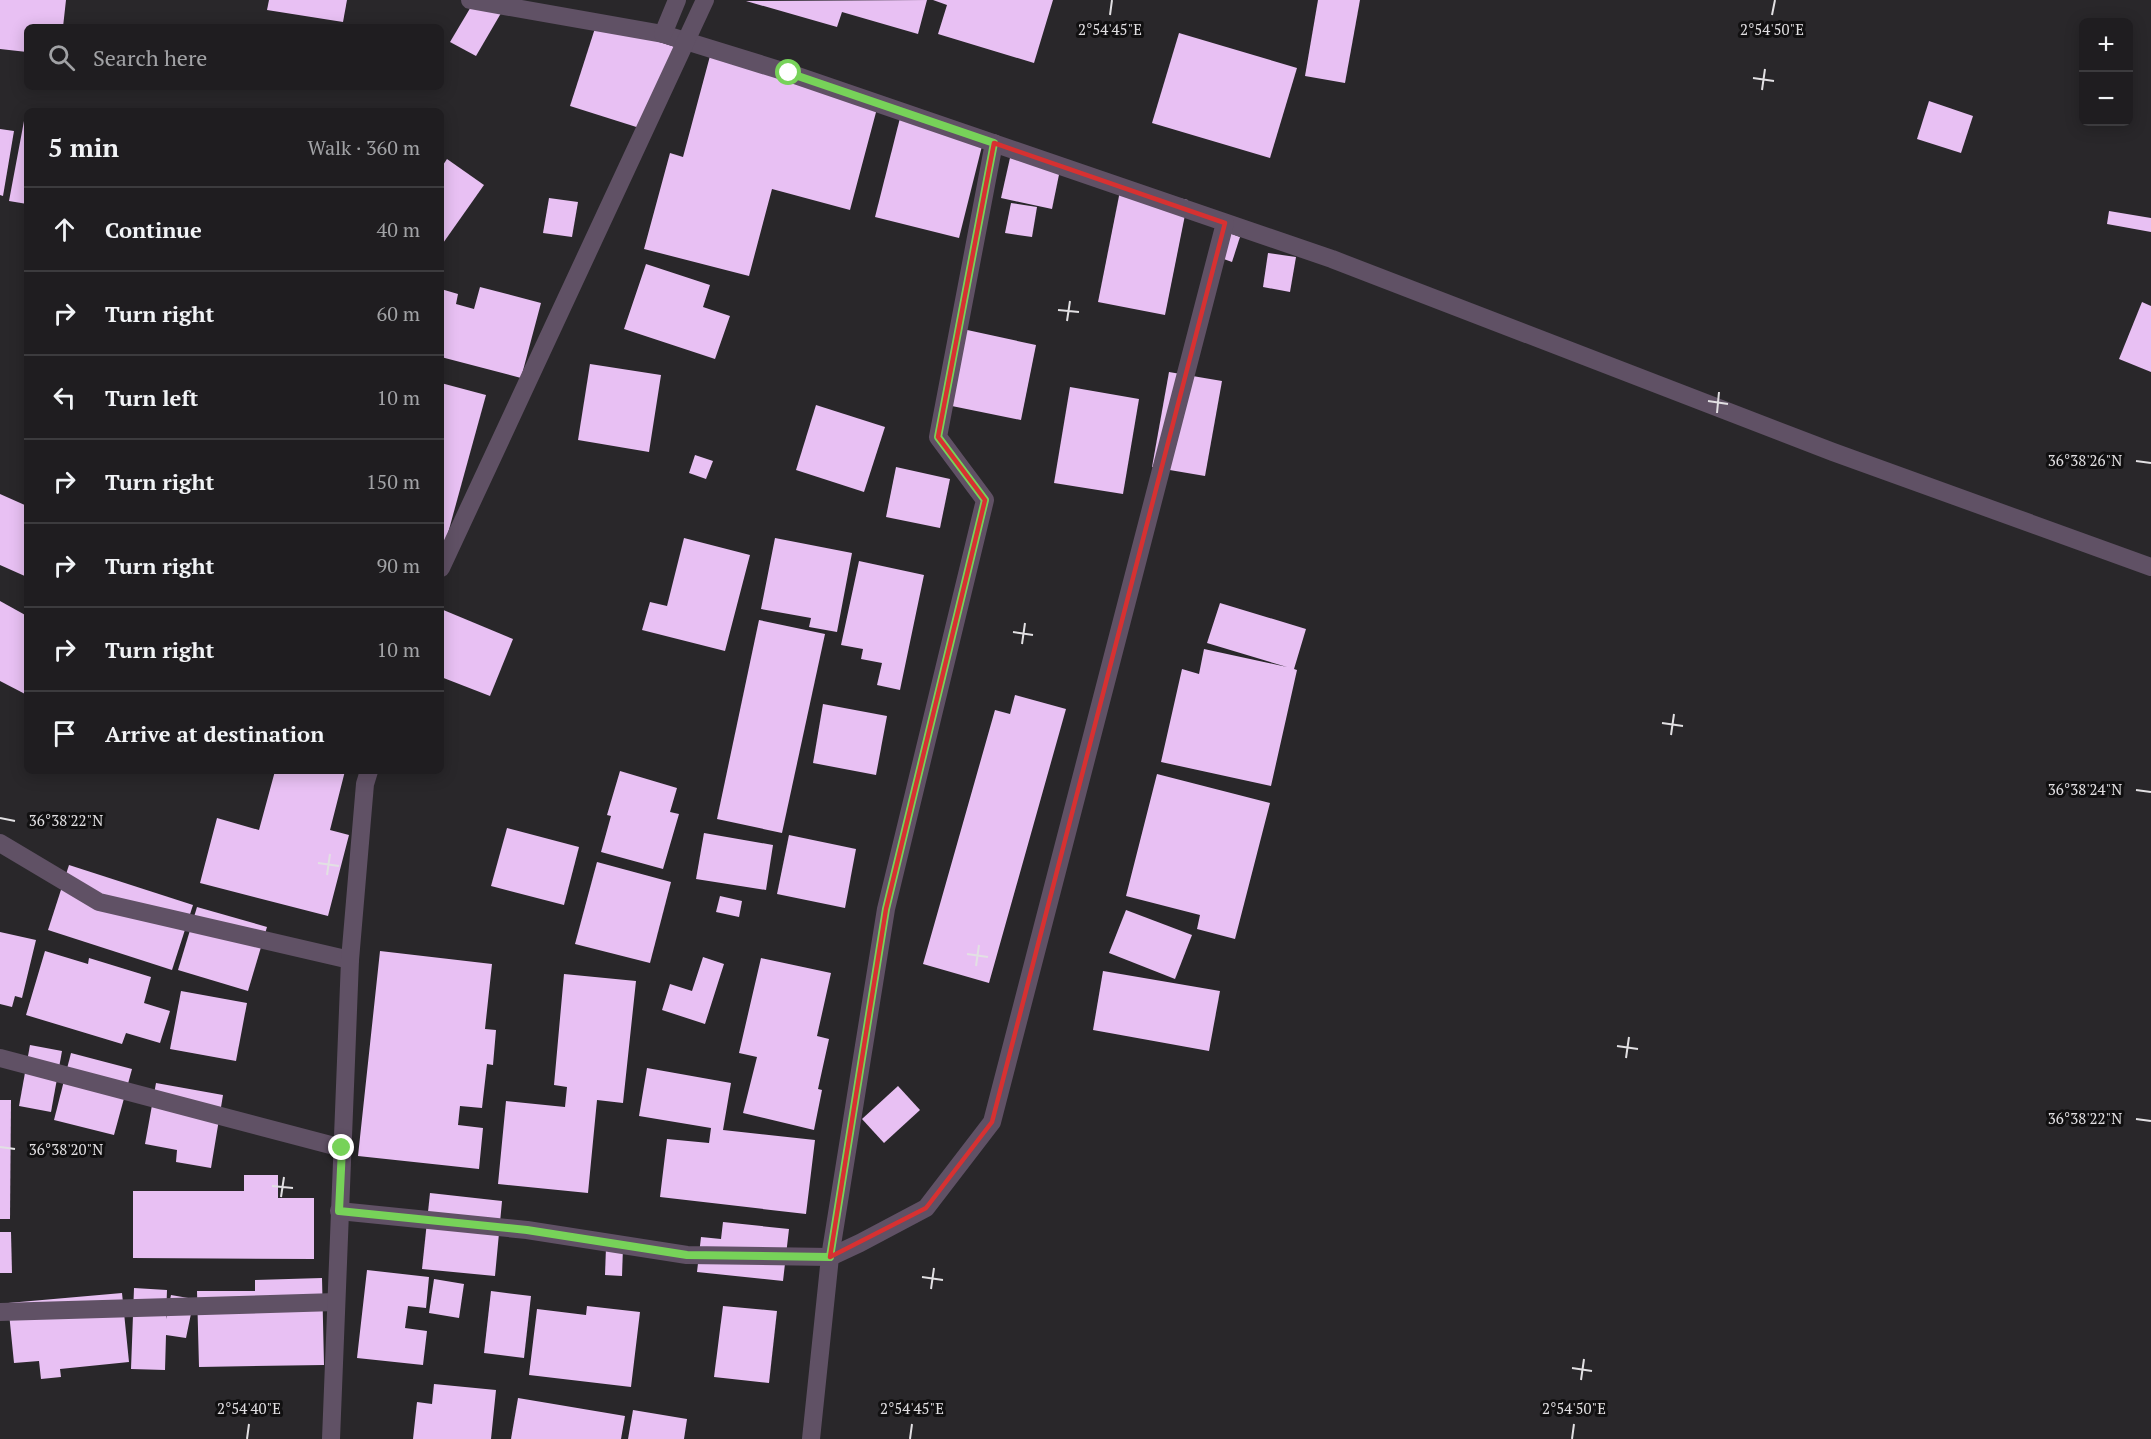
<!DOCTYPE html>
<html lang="en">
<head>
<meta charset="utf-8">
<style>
  body { margin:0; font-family:"PT Serif",serif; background:#272629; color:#f1f3f6 }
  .controls { position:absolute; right:18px; top:18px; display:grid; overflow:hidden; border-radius:9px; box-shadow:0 3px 15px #0003 }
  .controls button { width:54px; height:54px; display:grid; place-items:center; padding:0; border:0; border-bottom:2px solid #3c3b3e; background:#1f1d20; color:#f1f3f6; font:30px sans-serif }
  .stop { position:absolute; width:18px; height:18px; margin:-14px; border:4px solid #77d259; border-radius:50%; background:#fff }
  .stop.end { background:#77d259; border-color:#fff; box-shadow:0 2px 6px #0008 }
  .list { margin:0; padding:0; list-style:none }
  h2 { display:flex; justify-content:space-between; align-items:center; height:78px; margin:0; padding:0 24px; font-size:26px }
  h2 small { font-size:20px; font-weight:400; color:#a1a2a5 }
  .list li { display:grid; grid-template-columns:39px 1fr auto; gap:18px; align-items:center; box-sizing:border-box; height:84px; padding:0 24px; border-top:2px solid #3c3b3e }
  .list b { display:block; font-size:22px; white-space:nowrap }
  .list em { font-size:20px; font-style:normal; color:#a1a2a5 }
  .icon { flex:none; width:33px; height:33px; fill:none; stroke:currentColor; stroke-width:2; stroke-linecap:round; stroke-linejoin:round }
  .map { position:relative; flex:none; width:2151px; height:1439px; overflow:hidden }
  .search { position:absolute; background:#1f1d20; box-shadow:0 3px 15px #0003; left:24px; top:24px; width:420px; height:66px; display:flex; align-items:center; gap:15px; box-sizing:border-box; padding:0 21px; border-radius:9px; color:#a1a2a5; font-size:22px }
  .panel { position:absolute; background:#1f1d20; box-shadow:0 3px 15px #0003; left:24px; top:108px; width:420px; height:666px; border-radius:9px }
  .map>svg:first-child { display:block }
  .building { fill:#e8c0f3 }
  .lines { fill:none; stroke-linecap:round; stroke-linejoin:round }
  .street { stroke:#605165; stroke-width:18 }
  .route { stroke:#77d259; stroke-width:8 }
  .marked { fill:none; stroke:#d73131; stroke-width:4.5; stroke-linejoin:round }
  .ticks { fill:none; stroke:#e2e0e3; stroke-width:2 }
  .ticks-label { font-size:15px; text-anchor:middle; fill:#e2e0e3; stroke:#111011; stroke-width:6; stroke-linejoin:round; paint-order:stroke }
</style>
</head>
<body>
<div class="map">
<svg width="2151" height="1439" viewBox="0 0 2151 1439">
  <rect width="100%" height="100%" fill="#29272a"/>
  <g class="building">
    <polygon points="0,0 66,0 63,27 27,27 27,52 0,49"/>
    <polygon points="269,0 347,0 343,22 267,10"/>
    <polygon points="475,0 504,8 476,56 450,42"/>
    <polygon points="927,0 918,34 842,12 837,27 746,1"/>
    <polygon points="933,0 1053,0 1034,63 938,34 947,5"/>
    <polygon points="1318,0 1360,0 1345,83 1305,76"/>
    <polygon points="597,22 675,47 649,131 570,106"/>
    <polygon points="1179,33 1297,68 1270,158 1152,123"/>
    <polygon points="710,56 879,101 850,210 772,189 749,276 644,249 670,153 683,157"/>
    <polygon points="1929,101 1973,116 1961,153 1917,139"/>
    <polygon points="901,114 985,134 959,238 875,217"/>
    <polygon points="24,121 27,121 27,204 9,201"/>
    <polygon points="0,129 14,131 3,196 0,195"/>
    <polygon points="1012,149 1062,160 1052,209 1001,198"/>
    <polygon points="447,159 484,185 441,246 441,168"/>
    <polygon points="1121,186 1188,200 1165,315 1098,302"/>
    <polygon points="549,198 578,202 572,237 543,233"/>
    <polygon points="1011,203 1037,207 1032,237 1005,233"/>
    <polygon points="2109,211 2151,218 2151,232 2107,224"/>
    <polygon points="1229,233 1240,237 1232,262 1221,258"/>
    <polygon points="1268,253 1296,257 1290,292 1263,287"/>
    <polygon points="646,264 710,285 703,307 730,316 715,359 624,329"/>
    <polygon points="480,287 541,303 521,378 441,357 441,289 458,294 456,304 474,309"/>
    <polygon points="2142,302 2151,306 2151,372 2119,359"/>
    <polygon points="958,328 1036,345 1021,420 942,404"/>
    <polygon points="590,364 661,375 649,452 578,440"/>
    <polygon points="1169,372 1222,381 1205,476 1152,467"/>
    <polygon points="441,383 486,395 445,544 441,543"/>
    <polygon points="1070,387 1139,399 1123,494 1054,483"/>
    <polygon points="816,405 885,427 864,492 796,470"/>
    <polygon points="695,455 713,461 706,479 689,473"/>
    <polygon points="896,467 950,479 940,528 886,517"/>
    <polygon points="0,494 27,506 27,577 0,565"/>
    <polygon points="684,538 750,555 725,651 642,630 650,602 667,606"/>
    <polygon points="775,538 852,553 837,632 809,627 811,618 761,609"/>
    <polygon points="859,561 924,575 900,690 877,685 882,663 861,659 863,649 841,645"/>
    <polygon points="0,601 27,616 27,695 0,681"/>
    <polygon points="1220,603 1306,629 1294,669 1297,670 1271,786 1161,762 1182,669 1199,674 1204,649 1287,667 1207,643"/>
    <polygon points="441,609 513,639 490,696 441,677"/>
    <polygon points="759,620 825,634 782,833 717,819"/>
    <polygon points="1015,695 1066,709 989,983 923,964 995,710 1010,714"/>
    <polygon points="823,704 887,716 876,775 813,763"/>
    <polygon points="275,771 345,771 330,830 349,835 328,916 200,883 217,818 259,830"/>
    <polygon points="620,771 677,788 670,812 679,814 663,869 601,852 611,816 607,815"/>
    <polygon points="1157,774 1270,803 1235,939 1197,929 1200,915 1126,896"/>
    <polygon points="507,828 579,847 564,905 491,886"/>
    <polygon points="704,833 773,845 766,890 696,879"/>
    <polygon points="789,835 856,849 845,908 777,894"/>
    <polygon points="597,862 671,882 650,963 575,944"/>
    <polygon points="69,865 193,905 172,970 48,930"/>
    <polygon points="720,896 742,901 739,917 716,912"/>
    <polygon points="197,907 267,927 248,991 178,970"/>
    <polygon points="1126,910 1192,935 1175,979 1109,953"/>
    <polygon points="0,932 36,940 22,998 15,996 12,1007 0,1004"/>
    <polygon points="45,951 88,964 89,958 151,977 144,1003 170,1011 160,1043 126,1033 122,1044 26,1015"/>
    <polygon points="380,951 492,964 485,1029 496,1030 493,1065 487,1064 482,1108 460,1106 458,1125 483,1128 479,1169 358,1156"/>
    <polygon points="703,957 724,964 705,1024 662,1010 670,984 692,991"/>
    <polygon points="761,958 831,973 817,1036 829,1039 818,1089 822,1090 814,1130 743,1113 757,1057 739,1053"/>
    <polygon points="1103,971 1220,991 1209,1051 1093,1030"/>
    <polygon points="564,974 636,981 623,1103 597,1100 588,1193 498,1184 506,1101 565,1107 567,1087 554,1085"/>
    <polygon points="181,991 247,1003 236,1061 170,1049"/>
    <polygon points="30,1045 62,1051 51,1112 19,1106"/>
    <polygon points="71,1053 132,1069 114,1135 54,1120"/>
    <polygon points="647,1068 731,1083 723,1130 815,1140 806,1214 660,1197 667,1139 709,1143 711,1128 639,1116"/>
    <polygon points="156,1083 223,1095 211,1168 176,1162 177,1150 145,1144"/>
    <polygon points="898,1086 920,1110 884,1143 862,1119"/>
    <polygon points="0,1100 11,1100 10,1219 0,1219"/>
    <polygon points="244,1175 278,1175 278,1198 314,1198 314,1259 133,1258 133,1191 244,1191"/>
    <polygon points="430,1193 502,1201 495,1276 422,1269"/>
    <polygon points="723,1222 789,1229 783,1281 697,1272 701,1237 721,1239"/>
    <polygon points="0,1232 11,1232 12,1273 0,1273"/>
    <polygon points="606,1247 623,1247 622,1276 605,1275"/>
    <polygon points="367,1270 429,1277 426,1308 408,1306 405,1328 427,1331 423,1365 357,1358"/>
    <polygon points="322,1278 324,1365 199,1367 197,1291 255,1291 255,1280"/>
    <polygon points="434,1279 464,1284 459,1318 429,1313"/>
    <polygon points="134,1288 167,1290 166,1319 171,1295 194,1299 186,1338 166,1335 165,1370 131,1369"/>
    <polygon points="491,1291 531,1296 524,1358 484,1353"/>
    <polygon points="122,1293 129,1362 60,1369 61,1377 41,1379 39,1361 14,1363 8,1303"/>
    <polygon points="587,1306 640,1312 631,1387 529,1375 537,1309 586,1315"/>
    <polygon points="723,1306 777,1311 769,1383 714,1377"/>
    <polygon points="434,1384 496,1390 491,1439 413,1439 417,1402 432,1404"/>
    <polygon points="518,1398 625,1416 621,1439 511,1439"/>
    <polygon points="633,1410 687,1419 684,1439 628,1439"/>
  </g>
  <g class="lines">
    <g class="street">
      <polyline points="470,0 663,34 789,73 1332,259 1833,452 2151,567"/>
      <polyline points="663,34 677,0"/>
      <polyline points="441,568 705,0"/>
      <polyline points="0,843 99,902 350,960"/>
      <polyline points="0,1058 342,1148"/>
      <polyline points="339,1211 527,1230 687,1255 830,1257 860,1243 926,1208 992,1122 1225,223"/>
      <polyline points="0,1312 336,1302"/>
      <polyline points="331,1439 350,960 365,784 369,771"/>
      <polyline points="811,1439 830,1257 886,909 985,500 938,437 994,143"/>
    </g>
  </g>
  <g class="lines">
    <polyline class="route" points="342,1148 339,1211 527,1230 687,1255 830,1257 886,909 985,500 938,437 994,143 789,73"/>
  </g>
  <path class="marked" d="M994,143L1225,223L992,1122L926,1208L830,1257L886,909L985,500L938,437Z"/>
  <path class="ticks" d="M1110,15L1112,0M1772,15L1775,0M1753,78L1774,81M1762,90L1765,69M1058,310L1079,312M1067,321L1070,301M1708,401L1728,404M1717,413L1719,392M2136,461L2151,463M1013,632L1033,635M1022,644L1025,623M1662,723L1683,726M1671,735L1674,714M2136,790L2151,792M0,818L15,821M318,863L339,866M327,875L330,854M967,954L988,957M976,966L979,945M1617,1046L1638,1049M1626,1058L1629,1037M2136,1119L2151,1121M0,1147L15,1149M272,1186L293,1188M281,1197L284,1177M922,1277L943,1280M931,1289L934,1268M1572,1368L1592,1371M1581,1380L1584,1359M247,1439L249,1424M910,1439L912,1424M1572,1439L1574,1424"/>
  <g class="ticks-label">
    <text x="1110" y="35">2°54'45"E</text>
    <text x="1772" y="35">2°54'50"E</text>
    <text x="2085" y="466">36°38'26"N</text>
    <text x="2085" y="795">36°38'24"N</text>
    <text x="66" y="826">36°38'22"N</text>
    <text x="2085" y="1124">36°38'22"N</text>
    <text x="66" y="1155">36°38'20"N</text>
    <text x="249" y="1414">2°54'40"E</text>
    <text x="912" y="1414">2°54'45"E</text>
    <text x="1574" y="1414">2°54'50"E</text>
  </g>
</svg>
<div class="controls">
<button>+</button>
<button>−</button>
</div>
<div class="stop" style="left:789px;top:73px"></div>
<div class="stop end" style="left:342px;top:1148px"></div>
<div class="search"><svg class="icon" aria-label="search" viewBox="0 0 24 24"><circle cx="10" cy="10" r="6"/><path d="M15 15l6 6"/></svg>Search here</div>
<section class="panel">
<h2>5 min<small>Walk · 360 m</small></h2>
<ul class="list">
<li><svg class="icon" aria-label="ahead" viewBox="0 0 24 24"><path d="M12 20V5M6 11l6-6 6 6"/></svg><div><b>Continue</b></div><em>40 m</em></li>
<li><svg class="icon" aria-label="right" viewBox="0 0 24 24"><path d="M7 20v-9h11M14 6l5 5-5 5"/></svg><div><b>Turn right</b></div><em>60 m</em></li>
<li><svg class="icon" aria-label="left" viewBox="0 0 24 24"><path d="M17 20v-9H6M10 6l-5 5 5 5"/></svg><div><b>Turn left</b></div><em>10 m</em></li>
<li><svg class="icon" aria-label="right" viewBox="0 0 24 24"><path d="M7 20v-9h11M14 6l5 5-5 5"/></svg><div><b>Turn right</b></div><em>150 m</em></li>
<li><svg class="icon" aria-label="right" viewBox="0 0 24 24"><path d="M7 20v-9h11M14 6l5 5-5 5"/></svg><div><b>Turn right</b></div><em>90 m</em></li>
<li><svg class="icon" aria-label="right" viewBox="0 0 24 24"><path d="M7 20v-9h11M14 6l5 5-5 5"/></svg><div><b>Turn right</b></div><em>10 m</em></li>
<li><svg class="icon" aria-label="arrive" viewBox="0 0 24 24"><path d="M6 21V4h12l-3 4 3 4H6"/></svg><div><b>Arrive at destination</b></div></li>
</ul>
</section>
</div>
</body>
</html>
